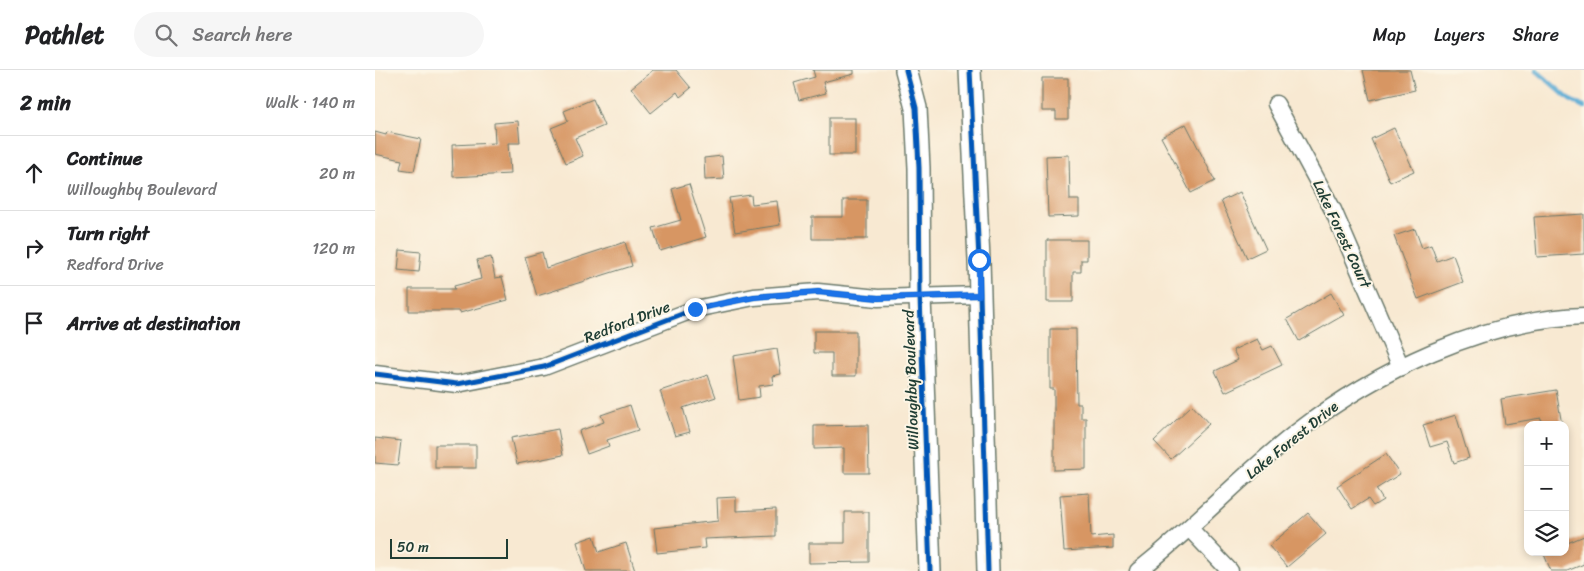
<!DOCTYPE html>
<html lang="en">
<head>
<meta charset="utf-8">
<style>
  body { margin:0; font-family:Sriracha,sans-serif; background:#f6f6f6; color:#202124 }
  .controls { position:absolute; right:15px; bottom:15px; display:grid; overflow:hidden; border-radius:10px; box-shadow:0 2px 8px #0003 }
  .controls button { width:45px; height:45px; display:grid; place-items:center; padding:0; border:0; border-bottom:1px solid #e0e0e0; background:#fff; color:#202124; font:25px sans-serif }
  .scale { position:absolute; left:15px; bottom:12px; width:118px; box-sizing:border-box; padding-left:5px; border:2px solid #1f3d34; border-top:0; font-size:14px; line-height:18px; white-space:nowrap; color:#1f3d34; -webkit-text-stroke:4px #fcf5e5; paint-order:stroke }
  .stop { position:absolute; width:15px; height:15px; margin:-11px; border:4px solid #1a73e8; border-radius:50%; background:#fff }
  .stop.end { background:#1a73e8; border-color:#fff; box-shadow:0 1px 5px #0008 }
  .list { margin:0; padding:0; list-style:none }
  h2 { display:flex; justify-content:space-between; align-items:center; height:65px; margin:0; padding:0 20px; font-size:21px }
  h2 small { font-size:16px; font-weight:400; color:#757577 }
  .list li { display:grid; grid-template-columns:32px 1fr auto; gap:15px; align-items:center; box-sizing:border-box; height:75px; padding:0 20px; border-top:1px solid #e0e0e0 }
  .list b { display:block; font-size:19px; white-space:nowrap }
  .list p { margin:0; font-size:16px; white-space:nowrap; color:#757577 }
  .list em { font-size:16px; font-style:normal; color:#757577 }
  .icon { flex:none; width:28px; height:28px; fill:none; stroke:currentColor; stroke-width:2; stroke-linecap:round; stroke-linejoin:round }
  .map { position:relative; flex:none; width:1209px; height:501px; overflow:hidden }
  header { display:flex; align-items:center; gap:30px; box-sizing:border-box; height:70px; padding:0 25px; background:#fff; border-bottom:1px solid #e0e0e0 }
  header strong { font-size:24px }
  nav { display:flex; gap:28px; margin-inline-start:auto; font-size:18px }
  .search { width:350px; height:45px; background:#f6f6f6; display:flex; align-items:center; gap:12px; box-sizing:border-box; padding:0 18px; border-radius:28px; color:#757577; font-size:19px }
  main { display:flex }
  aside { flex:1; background:#fff }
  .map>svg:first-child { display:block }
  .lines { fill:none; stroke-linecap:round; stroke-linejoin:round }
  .stream { stroke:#59aad4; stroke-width:4.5 }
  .building { fill:#d79664 }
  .minor-casing { stroke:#6b796b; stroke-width:19 }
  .tertiary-casing { stroke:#6b796b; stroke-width:24 }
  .minor { stroke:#fff; stroke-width:16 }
  .tertiary { stroke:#fff; stroke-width:21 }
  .cycleway-casing { stroke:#fcf5e5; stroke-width:8 }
  .cycleway { stroke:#0057b8; stroke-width:5 }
  .route { stroke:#1a73e8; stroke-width:6 }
  .labels { text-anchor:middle; stroke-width:4; stroke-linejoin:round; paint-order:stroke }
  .street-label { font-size:15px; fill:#1f3d34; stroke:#fcf5e5 }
</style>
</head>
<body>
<header>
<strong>Pathlet</strong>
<div class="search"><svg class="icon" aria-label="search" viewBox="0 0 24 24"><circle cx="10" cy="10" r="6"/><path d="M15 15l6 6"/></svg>Search here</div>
<nav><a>Map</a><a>Layers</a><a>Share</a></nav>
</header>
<main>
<aside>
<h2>2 min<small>Walk · 140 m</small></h2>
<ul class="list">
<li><svg class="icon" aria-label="ahead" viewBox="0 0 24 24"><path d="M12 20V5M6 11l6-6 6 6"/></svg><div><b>Continue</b><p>Willoughby Boulevard</p></div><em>20 m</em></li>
<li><svg class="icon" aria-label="right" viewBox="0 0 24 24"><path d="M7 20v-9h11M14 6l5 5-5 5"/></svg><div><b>Turn right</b><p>Redford Drive</p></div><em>120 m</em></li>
<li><svg class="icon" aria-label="arrive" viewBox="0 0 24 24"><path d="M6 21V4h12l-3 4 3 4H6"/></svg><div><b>Arrive at destination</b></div></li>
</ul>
</aside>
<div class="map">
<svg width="1209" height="501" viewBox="0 0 1209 501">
  <rect width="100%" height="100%" fill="#fcf5e5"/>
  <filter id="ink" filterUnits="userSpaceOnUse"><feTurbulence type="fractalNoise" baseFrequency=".02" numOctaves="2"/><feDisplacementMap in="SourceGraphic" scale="10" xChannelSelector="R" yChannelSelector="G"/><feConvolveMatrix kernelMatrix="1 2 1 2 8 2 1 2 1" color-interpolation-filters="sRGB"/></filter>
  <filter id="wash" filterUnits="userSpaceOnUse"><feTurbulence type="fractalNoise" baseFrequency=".0096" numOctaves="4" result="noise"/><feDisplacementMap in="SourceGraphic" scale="20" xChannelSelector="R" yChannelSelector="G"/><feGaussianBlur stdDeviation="1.12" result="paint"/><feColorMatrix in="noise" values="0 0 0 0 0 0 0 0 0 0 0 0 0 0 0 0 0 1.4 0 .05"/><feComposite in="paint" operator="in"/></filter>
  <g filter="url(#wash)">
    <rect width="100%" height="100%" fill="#f8e9d2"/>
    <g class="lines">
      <polyline class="stream" points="1161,0 1195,30 1209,37"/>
    </g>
    <g id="blocks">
      <g class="building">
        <polygon points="278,0 301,0 316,18 305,27 302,22 276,43 256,18"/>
        <polygon points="438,0 479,0 479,4 448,12 451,23 424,30 419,13 440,7"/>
        <polygon points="988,0 1035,0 1040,20 995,30"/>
        <polygon points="667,8 693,8 693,49 681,49 681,41 667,41"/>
        <polygon points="218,29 229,56 200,68 208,86 191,93 176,58 193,51 189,41"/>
        <rect x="454" y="48" width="26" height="37"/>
        <polygon points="143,51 145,73 133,73 135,104 78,107 77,75 120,73 119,53"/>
        <polygon points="811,54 840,111 816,123 786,67"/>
        <polygon points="1019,58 1039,101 1015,112 996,69"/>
        <polygon points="0,62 11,65 12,62 46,69 39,101 25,99 27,90 0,84"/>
        <polygon points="694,85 695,130 704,130 704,146 673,147 671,86"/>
        <polygon points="347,86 349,109 330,110 329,88"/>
        <polygon points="314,114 331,167 285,181 278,158 306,150 297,119"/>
        <polygon points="865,122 891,179 872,188 846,131"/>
        <polygon points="376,125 377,134 402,131 405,155 360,162 354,128"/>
        <polygon points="468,130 492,130 492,169 437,169 437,147 468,147"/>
        <polygon points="1209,144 1209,184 1162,187 1159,147"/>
        <polygon points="1040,159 1047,178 1056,175 1062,191 1078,185 1088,212 1043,229 1019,166"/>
        <polygon points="672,170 712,170 712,190 706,190 706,202 698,202 698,232 672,232"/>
        <polygon points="250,172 257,196 162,226 150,187 167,182 171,198"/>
        <polygon points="25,180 46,182 44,202 23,200"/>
        <polygon points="116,187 120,208 127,207 133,230 85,243 85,241 34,241 34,219 80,219 79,216 106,209 102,190"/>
        <polygon points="956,223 969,245 924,271 912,249"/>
        <polygon points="675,259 701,259 702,334 706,334 706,348 711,348 711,399 679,400 679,319 675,319"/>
        <polygon points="439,261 481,261 481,306 457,306 457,283 439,283"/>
        <polygon points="882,269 888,280 897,276 907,295 850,322 840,301 863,290 858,280"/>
        <polygon points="402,279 406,304 397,306 398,314 384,316 385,327 364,330 358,286"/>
        <polygon points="333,305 341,327 308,338 315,362 300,366 285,321"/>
        <polygon points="1181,320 1187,355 1167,355 1166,348 1130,354 1126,329"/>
        <polygon points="255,335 263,360 232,370 234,376 212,384 204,361 229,352 226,345"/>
        <polygon points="817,335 834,354 796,389 779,371"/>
        <polygon points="1081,345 1094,388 1079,393 1072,372 1055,377 1048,355"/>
        <polygon points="493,355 494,403 469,403 469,378 439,379 439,356"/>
        <polygon points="183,359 188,385 142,394 136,368"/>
        <polygon points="0,368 26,371 23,395 0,393"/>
        <rect x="60" y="375" width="41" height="23"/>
        <polygon points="1011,384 1025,404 1001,419 1008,430 998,436 993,429 977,439 962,416"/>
        <polygon points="714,423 716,467 738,465 738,478 689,481 685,425"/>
        <polygon points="361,427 361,441 401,439 401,466 329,469 330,478 282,483 279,458 343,451 342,428"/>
        <polygon points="470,442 494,442 494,492 434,493 434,473 470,473"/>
        <polygon points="933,443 951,464 912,497 894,476"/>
        <polygon points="219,466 224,482 251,473 260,501 211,501 202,472"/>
        <polygon points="1209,466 1209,494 1192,501 1176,501 1168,482 1190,482 1190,474"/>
      </g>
    </g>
  </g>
  <g filter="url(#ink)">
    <use href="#blocks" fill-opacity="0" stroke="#6b796b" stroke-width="1"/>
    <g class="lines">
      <defs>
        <g id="minor">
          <polyline points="901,34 958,140 1026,297"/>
          <polyline points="0,304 82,314 169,297 320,239 379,227 443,222 503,228 604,225"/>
          <polyline points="815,459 855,501"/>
          <path d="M763,501C819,458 866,405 922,362C1001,301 1108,249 1209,246"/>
        </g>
        <g id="tertiary">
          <polyline points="531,0 541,38 544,98 545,227 555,501"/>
          <polyline points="595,0 604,190 613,501"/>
        </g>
      </defs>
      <use href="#minor" class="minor-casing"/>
      <use href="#tertiary" class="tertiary-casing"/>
      <use href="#minor" class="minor"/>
      <use href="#tertiary" class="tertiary"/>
      <defs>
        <g id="cycleway">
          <polyline points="531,0 541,38 544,98 545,227 555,501"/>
          <polyline points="595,0 604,190 613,501"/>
          <polyline points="0,304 82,314 169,297 320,239 379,227 443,222 503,228 604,225"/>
        </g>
      </defs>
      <use href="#cycleway" class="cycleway-casing"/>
      <use href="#cycleway" class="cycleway"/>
    </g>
  </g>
  <g class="lines" filter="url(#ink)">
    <polyline class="route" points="320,239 379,227 443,222 503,228 604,225 604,190"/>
  </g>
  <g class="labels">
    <g class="street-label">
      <text transform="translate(967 164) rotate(65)" y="5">Lake Forest Court</text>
      <text transform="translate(252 252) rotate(-21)" y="5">Redford Drive</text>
      <text transform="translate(536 310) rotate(-92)" y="5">Willoughby Boulevard</text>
      <text transform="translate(917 370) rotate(-39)" y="5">Lake Forest Drive</text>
    </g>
  </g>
</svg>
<div class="controls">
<button>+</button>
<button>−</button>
<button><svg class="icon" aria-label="layers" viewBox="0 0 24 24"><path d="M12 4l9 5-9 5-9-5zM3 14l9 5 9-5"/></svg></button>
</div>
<div class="scale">50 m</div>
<div class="stop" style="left:604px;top:190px"></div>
<div class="stop end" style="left:320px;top:239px"></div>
</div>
</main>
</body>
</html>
